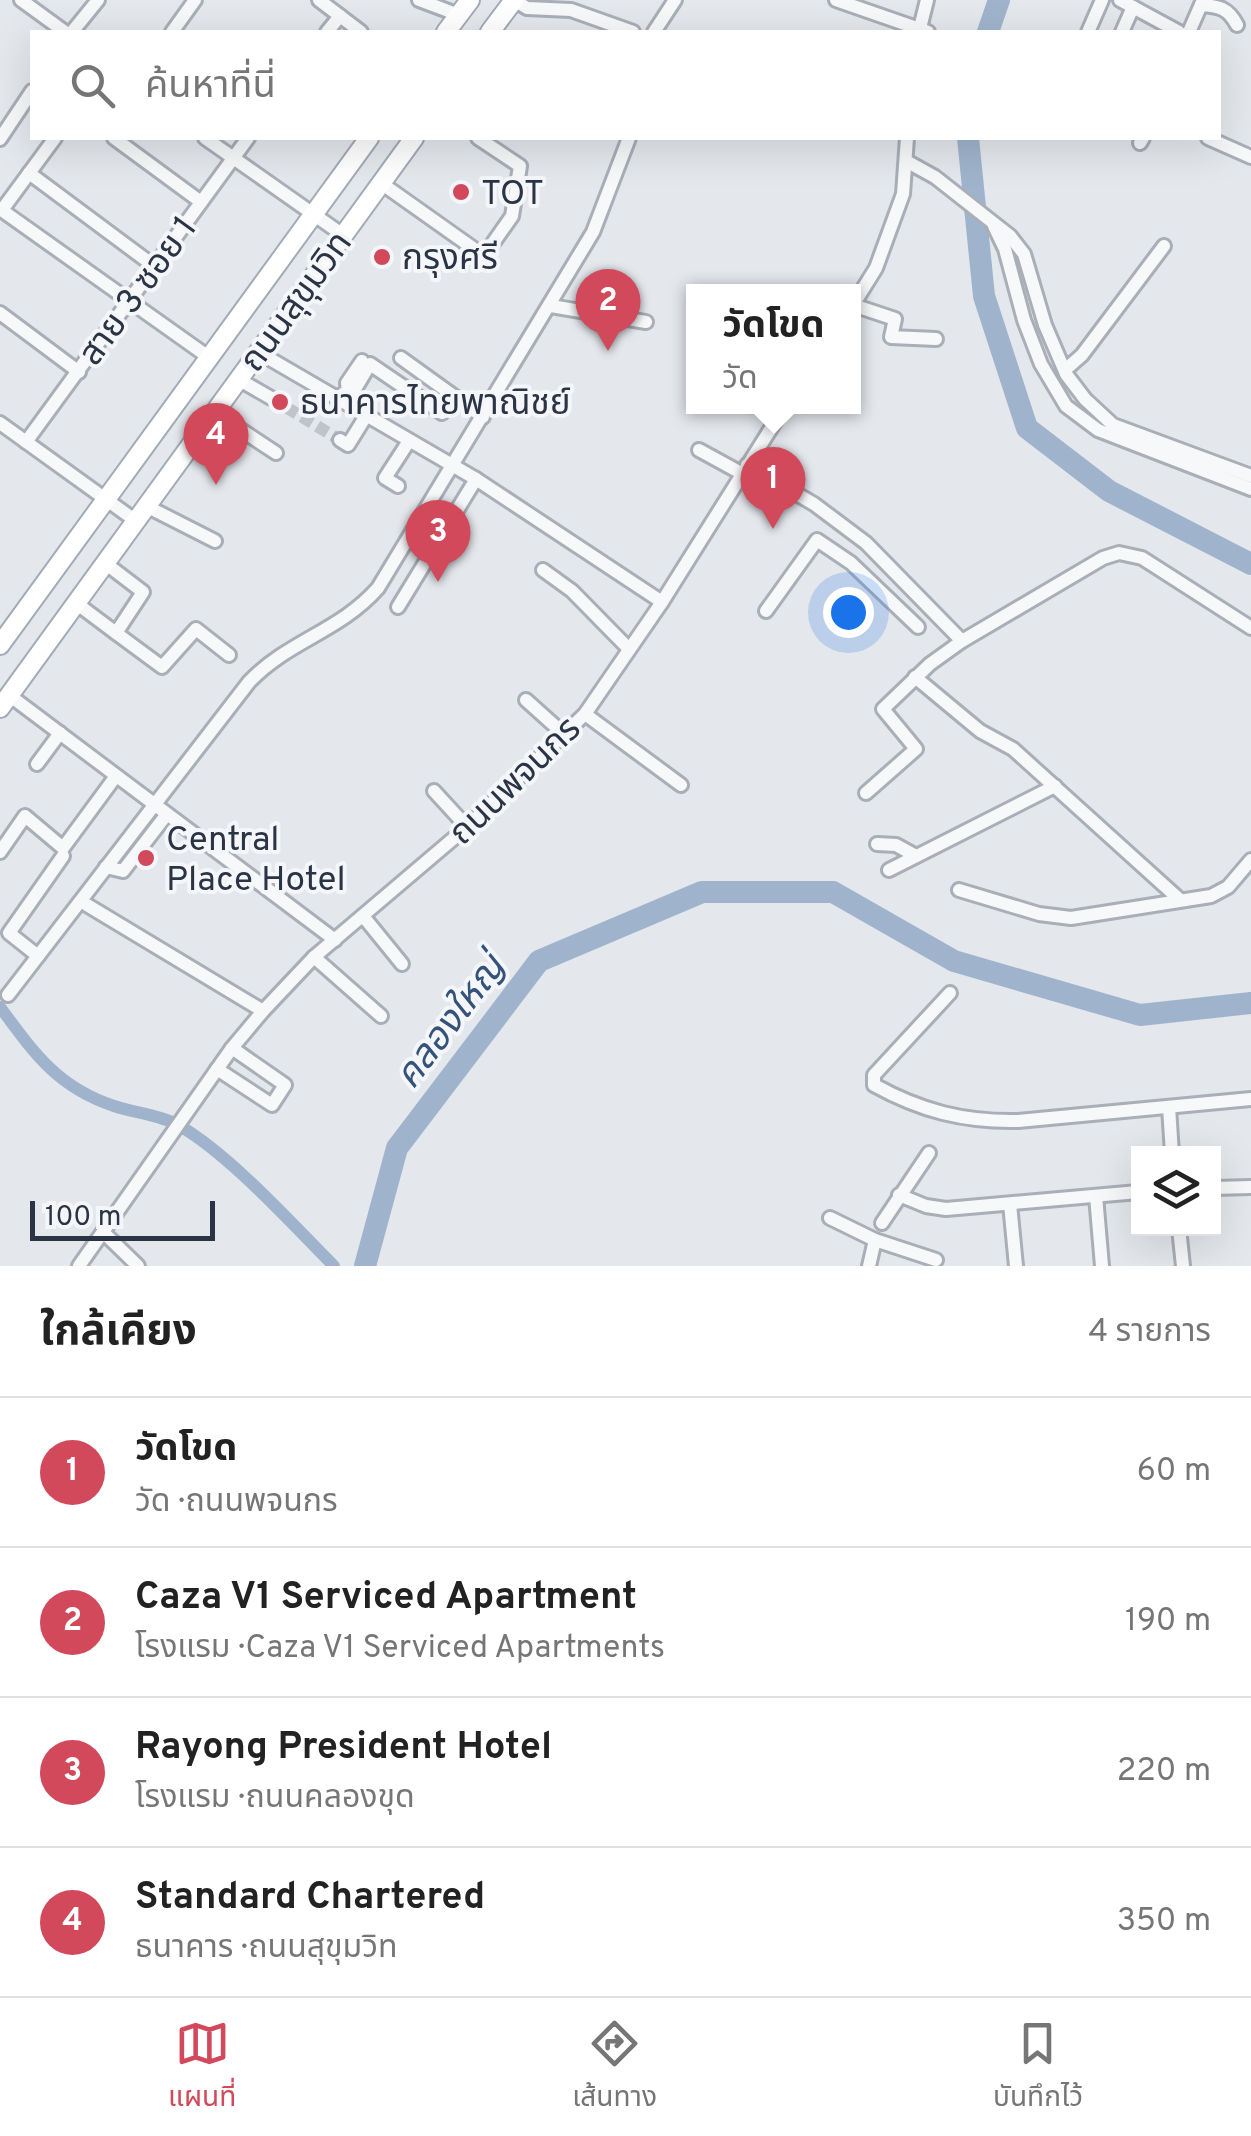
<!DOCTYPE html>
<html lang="th">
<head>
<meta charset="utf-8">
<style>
  body { margin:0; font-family:Overpass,"Noto Sans Thai",sans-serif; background:#f6f6f6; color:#222 }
  .controls { position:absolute; right:30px; bottom:30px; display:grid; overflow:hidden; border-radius:0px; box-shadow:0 10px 40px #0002 }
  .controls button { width:90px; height:90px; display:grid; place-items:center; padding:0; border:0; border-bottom:2px solid #e0e0e0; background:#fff; color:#222; font:50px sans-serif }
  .scale { position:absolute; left:30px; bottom:25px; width:185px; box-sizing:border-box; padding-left:10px; border:5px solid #2b3445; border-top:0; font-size:28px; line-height:35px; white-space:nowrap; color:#2b3445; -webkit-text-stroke:8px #f4f6f9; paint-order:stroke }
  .you { position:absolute; left:848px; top:612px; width:35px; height:35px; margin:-25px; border:8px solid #fff; border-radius:50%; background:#1a73e8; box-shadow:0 0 0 15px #1a73e833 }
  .badge { display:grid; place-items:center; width:65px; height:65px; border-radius:50%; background:#d1495b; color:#fff; font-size:32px; font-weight:700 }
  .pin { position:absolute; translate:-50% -82px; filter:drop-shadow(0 2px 5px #0008) }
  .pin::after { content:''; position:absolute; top:52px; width:35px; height:30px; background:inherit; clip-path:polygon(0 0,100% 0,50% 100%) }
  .popup { position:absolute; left:686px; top:284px; width:175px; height:130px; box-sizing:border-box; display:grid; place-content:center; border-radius:0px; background:#fff; filter:drop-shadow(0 2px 8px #0005); font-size:32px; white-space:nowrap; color:#767676 }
  .popup b { font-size:38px; color:#222 }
  .popup::after { content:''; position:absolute; left:50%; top:100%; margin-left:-20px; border:20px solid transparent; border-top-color:#fff }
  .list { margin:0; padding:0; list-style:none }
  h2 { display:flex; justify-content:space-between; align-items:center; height:130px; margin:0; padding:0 40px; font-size:42px }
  h2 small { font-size:32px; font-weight:400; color:#767676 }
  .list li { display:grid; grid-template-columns:65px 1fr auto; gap:30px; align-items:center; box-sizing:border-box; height:150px; padding:0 40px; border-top:2px solid #e0e0e0 }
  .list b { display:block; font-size:38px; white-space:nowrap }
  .list p { margin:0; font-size:32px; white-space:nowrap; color:#767676 }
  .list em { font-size:32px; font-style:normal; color:#767676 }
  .icon { flex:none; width:55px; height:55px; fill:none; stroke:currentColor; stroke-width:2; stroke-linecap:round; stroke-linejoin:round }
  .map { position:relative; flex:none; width:1251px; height:1266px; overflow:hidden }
  .search { position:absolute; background:#fff; box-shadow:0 10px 40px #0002; left:30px; right:30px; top:30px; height:110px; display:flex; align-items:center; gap:25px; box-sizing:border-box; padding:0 35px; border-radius:0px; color:#767676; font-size:38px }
  .sheet { height:730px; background:#fff }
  nav { display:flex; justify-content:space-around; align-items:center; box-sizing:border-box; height:140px; border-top:2px solid #e0e0e0; background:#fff; font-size:28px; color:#767676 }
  nav a { display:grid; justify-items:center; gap:5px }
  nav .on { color:#d1495b }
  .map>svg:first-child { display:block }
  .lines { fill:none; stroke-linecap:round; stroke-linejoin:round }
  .canal { stroke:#9fb4cc; stroke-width:12 }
  .river { stroke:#9fb4cc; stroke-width:22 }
  .minor-tunnel { stroke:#bfc3cb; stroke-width:12; stroke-dasharray:12 6; stroke-linecap:butt }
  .minor-casing { stroke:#a9aeb7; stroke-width:18 }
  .major-casing { stroke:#a3abb8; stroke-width:22 }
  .minor { stroke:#f7f8fa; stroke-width:12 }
  .major { stroke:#fff; stroke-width:18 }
  .poi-dot { fill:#d1495b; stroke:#f4f6f9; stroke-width:4 }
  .labels { text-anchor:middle; stroke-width:8; stroke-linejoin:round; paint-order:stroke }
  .poi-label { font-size:35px; fill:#2b3445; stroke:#f4f6f9; text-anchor:start }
  .street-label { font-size:35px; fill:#2b3445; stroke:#f4f6f9 }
  .water-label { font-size:38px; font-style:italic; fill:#34527a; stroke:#f4f6f9 }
</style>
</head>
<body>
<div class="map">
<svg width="1251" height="1266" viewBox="0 0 1251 1266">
  <rect width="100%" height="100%" fill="#e4e7ec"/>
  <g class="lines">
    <path class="canal" d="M0,1007C34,1053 57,1087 114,1106C135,1113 161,1115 180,1126C231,1156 291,1223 334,1266"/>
    <g class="river">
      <polyline points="988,32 999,0"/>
      <polyline points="968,138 984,296 1027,428 1109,491 1251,564"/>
      <polyline points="365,1266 397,1148 539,961 702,892 833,892 954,961 1140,1015 1251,1003"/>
    </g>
    <polyline class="minor-tunnel" points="271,398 340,440"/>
    <defs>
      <g id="minor">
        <polyline points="21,0 65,32"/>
        <polyline points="319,0 361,32"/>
        <polyline points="419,0 459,15"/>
        <polyline points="514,0 527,8 571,10 633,32"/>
        <polyline points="836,0 928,32"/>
        <polyline points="1120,0 1179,32"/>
        <path d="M1201,5C1219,6 1228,8 1237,25"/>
        <polyline points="72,32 98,0"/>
        <polyline points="172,32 195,0"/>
        <polyline points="327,32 340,16"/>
        <polyline points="654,32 675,0"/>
        <polyline points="919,32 927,0"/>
        <polyline points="1088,32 1102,0"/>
        <polyline points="1122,32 1133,7"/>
        <polyline points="1189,32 1203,0"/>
        <polyline points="114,138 201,202"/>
        <polyline points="205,138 343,235"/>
        <polyline points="1208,138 1251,157"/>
        <polyline points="0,139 32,91"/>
        <polyline points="1140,143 1143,138"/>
        <polyline points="906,161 935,177 1010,236 1024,254 1045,325 1066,374 1085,399 1113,425 1251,476"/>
        <polyline points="29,173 154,266"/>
        <polyline points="381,183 484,256 512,216 520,166 478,138"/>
        <polyline points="0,209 207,356"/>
        <polyline points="2,210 55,138"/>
        <polyline points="994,226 1005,249 1024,320 1041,364 1066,406 1098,430 1251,489"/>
        <polyline points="853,305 876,268 903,194 907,138"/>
        <polyline points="853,305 895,319 891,337 936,339"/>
        <polyline points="551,306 646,322"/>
        <polyline points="0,313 79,372"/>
        <polyline points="258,352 476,479 662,602"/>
        <polyline points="401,358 483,417"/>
        <polyline points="1065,370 1082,355 1164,246"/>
        <polyline points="238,379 271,398"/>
        <polyline points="348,391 355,389 370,364 442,413"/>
        <polyline points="343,394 348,391 347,383 362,361"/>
        <polyline points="214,412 276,453"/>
        <polyline points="0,423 136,521"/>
        <polyline points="340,440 348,445 366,416"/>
        <polyline points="26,442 248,138"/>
        <polyline points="699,450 741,473"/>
        <polyline points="747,465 814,504 866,543 962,641"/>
        <polyline points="398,486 385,478 409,441"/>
        <polyline points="146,506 215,541"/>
        <polyline points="105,563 143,592 116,633 162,667 196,629 229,655"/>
        <polyline points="543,570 572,591 629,649"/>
        <polyline points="76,603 116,633"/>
        <polyline points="398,607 476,479"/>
        <polyline points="766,611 817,540 851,563 918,627"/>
        <polyline points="915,677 980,731 1013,749 1179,899"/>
        <polyline points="9,695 335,940"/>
        <polyline points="526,700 565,735"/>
        <polyline points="585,714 681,785"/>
        <polyline points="37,764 60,733"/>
        <polyline points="434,791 467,827"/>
        <polyline points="866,793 916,749 883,709 930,664 962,641 1103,558 1119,553 1142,558 1251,628"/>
        <polyline points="877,844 896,845 916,856"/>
        <polyline points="0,852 25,816 63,848 116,776"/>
        <polyline points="106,867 123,871 167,814"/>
        <polyline points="889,870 1055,786"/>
        <polyline points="959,890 1039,914 1071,918 1211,896 1228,887 1251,860"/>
        <polyline points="87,905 263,1011"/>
        <polyline points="363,916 402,964"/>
        <polyline points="38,956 9,933 63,856"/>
        <polyline points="314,957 381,1016"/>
        <path d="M950,993L874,1075V1085C921,1111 964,1122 1018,1121L1251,1099"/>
        <path d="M8,995L249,682C289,640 339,632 378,588L593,232L629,138"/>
        <polyline points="217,1069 272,1105 285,1085 232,1048"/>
        <polyline points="1169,1107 1172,1154"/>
        <polyline points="1214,1188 1251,1187"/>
        <polyline points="899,1195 926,1206 946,1209 1138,1192"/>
        <polyline points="1096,1196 1102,1266"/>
        <polyline points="1010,1204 1016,1266"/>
        <polyline points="830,1218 875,1240 936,1260"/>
        <polyline points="882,1223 929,1153"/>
        <polyline points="1179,1228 1183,1266"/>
        <polyline points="103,1232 138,1266"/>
        <polyline points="79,1266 232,1048 263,1011 314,957 467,827 585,714 662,602 785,406"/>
        <polyline points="869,1266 875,1240"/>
      </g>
      <g id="major">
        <polyline points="446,32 470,0"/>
        <polyline points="490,32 514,0"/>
        <polyline points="0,645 369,138"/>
        <polyline points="0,708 414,138"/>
      </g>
    </defs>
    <use href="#minor" class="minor-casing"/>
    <use href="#major" class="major-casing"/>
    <use href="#minor" class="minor"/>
    <use href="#major" class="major"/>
  </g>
  <g class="poi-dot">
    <circle cx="461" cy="192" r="10"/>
    <circle cx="382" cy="257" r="10"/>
    <circle cx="280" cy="402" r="10"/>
    <circle cx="146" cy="858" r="10"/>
  </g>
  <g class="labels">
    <g class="poi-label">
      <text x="481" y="204">TOT</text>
      <text x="402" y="269">กรุงศรี</text>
      <text x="300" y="414">ธนาคารไทยพาณิชย์</text>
      <text x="166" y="850">Central<tspan x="166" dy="40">Place Hotel</tspan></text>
    </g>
    <g class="street-label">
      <text transform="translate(137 290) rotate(-54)" y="12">สาย 3 ซอย 1</text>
      <text transform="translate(295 301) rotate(-54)" y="12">ถนนสุขุมวิท</text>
      <text transform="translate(514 780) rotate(-44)" y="12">ถนนพจนกร</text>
    </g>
    <g class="water-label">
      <text transform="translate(449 1021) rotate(-53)" y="13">คลองใหญ่</text>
    </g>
  </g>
</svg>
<div class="controls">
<button><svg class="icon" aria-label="layers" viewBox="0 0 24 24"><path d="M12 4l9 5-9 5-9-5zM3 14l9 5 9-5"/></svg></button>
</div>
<div class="scale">100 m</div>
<div class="you"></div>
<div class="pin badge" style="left:773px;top:529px">1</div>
<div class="popup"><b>วัดโขด</b>วัด</div>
<div class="pin badge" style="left:608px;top:351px">2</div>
<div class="pin badge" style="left:438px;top:582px">3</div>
<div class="pin badge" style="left:216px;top:485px">4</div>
<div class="search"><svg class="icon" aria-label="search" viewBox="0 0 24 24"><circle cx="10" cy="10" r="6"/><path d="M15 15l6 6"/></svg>ค้นหาที่นี่</div>
</div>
<section class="sheet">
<h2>ใกล้เคียง<small>4 รายการ</small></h2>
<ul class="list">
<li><span class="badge">1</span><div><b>วัดโขด</b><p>วัด · ถนนพจนกร</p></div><em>60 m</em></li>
<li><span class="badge">2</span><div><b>Caza V1 Serviced Apartment</b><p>โรงแรม · Caza V1 Serviced Apartments</p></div><em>190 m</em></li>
<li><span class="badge">3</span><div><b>Rayong President Hotel</b><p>โรงแรม · ถนนคลองขุด</p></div><em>220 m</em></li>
<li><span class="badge">4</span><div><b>Standard Chartered</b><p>ธนาคาร · ถนนสุขุมวิท</p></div><em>350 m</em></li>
</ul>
</section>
<nav>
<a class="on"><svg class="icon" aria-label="map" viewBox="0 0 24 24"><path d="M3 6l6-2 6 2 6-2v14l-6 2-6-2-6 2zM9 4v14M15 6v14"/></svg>แผนที่</a>
<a><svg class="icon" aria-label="directions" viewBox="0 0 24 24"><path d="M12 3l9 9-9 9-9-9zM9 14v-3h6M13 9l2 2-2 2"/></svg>เส้นทาง</a>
<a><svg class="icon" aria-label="saved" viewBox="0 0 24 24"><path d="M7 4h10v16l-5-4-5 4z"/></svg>บันทึกไว้</a>
</nav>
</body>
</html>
